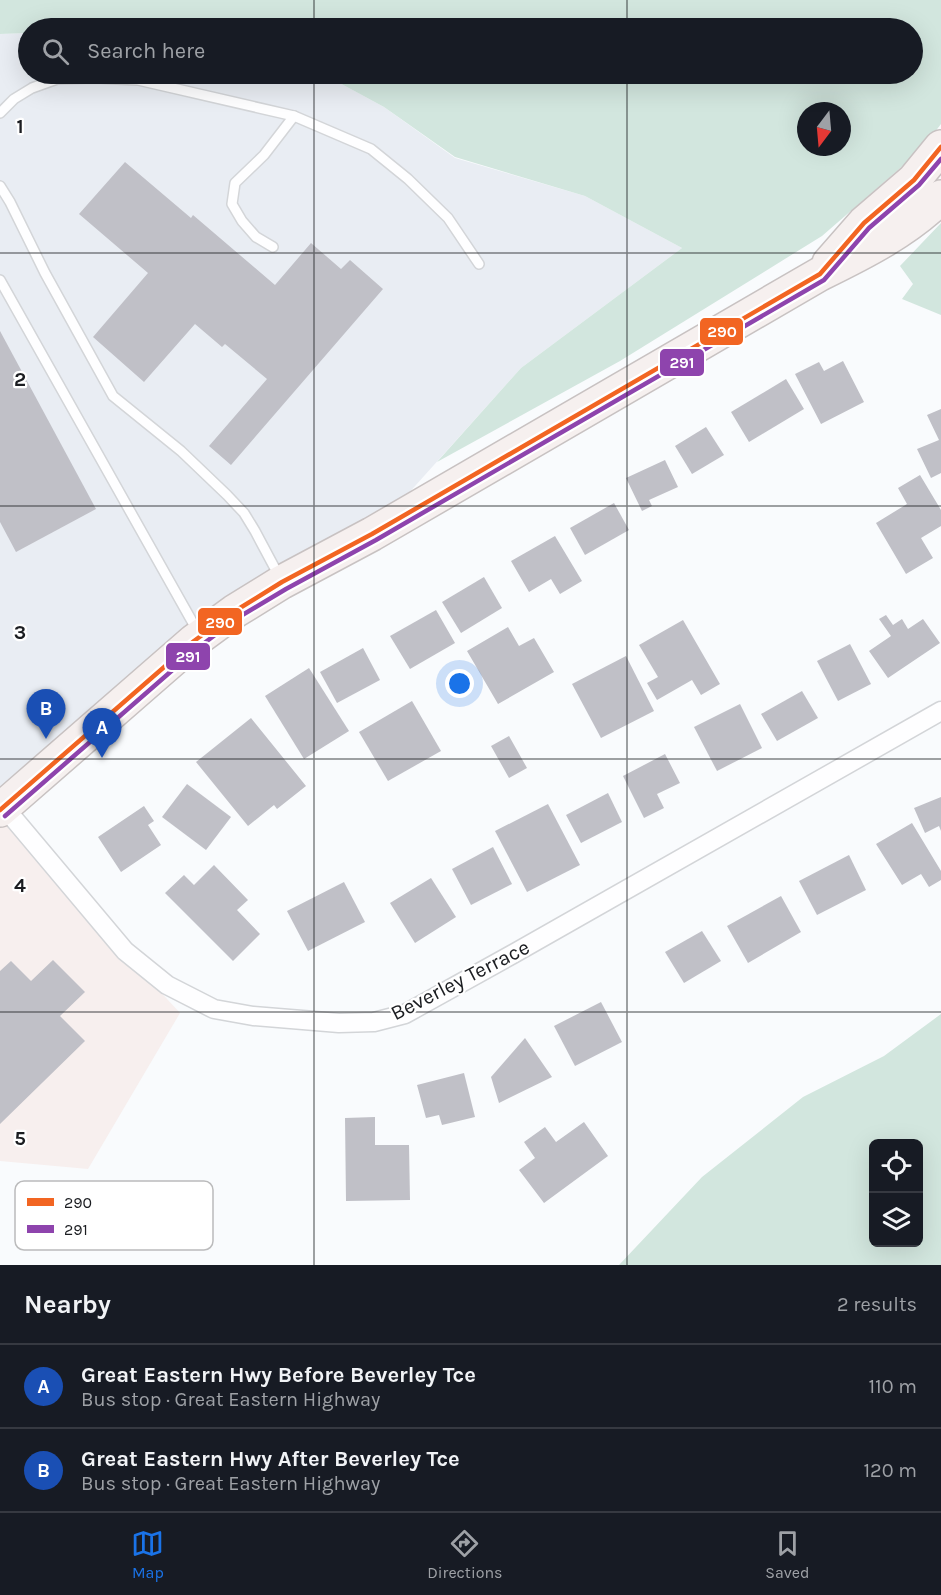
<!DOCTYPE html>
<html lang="en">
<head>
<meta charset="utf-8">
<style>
  body { margin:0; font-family:Karla,sans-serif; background:#20242c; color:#f1f3f6 }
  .controls { position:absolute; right:18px; bottom:18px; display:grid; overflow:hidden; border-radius:9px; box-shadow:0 6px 24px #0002 }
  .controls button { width:54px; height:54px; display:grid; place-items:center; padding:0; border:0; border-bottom:2px solid #363941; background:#171b24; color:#f1f3f6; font:30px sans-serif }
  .compass { position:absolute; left:797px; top:102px; width:54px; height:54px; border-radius:50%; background:#171b24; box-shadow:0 6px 24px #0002; rotate:196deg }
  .you { position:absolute; left:460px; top:684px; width:21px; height:21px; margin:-15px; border:4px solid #fff; border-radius:50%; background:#1a73e8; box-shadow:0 0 0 9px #1a73e833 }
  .badge { display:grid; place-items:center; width:39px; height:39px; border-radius:50%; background:#1a73e8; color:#fff; font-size:20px; font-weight:700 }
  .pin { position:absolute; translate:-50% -50px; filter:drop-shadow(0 2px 3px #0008) }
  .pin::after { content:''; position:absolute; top:32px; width:21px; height:18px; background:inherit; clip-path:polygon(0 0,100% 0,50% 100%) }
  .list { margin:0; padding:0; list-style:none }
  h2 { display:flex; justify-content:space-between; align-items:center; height:78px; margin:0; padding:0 24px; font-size:26px }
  h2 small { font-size:20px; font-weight:400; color:#9ea1a6 }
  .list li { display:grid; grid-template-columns:39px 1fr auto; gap:18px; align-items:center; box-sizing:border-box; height:84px; padding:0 24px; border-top:2px solid #363941 }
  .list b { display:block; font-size:22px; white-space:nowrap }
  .list p { margin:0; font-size:20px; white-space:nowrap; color:#9ea1a6 }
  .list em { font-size:20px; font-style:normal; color:#9ea1a6 }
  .icon { flex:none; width:33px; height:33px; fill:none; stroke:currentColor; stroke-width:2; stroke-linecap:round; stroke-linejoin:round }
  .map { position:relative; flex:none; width:941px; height:1265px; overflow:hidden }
  .search { position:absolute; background:#171b24; box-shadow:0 6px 24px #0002; left:18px; right:18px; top:18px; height:66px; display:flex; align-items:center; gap:15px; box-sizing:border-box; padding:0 21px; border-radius:33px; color:#9ea1a6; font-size:22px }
  .sheet { height:246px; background:#171b24 }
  nav { display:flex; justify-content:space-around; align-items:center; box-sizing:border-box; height:84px; border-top:2px solid #363941; background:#171b24; font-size:16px; color:#9ea1a6 }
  nav a { display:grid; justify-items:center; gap:3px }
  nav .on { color:#1a73e8 }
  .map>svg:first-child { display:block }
  .commercial { fill:#f7efee }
  .built { fill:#e9edf3 }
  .green { fill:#d2e6de; fill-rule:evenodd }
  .building { fill:#c0c0c7 }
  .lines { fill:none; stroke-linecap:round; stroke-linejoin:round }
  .lane-casing { stroke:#d3d5d8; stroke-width:12 }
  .street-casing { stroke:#d3d5d8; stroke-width:21 }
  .highway-casing { stroke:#c8c2c2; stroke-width:36 }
  .lane { stroke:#fefeff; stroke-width:9 }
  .street { stroke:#fefeff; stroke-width:18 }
  .highway { stroke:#f6f0ef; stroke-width:33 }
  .bus-1-casing { stroke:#fff; stroke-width:9 }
  .bus-2-casing { stroke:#fff; stroke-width:9 }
  .bus-1 { stroke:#f26522; stroke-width:4.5 }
  .bus-2 { stroke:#8e44ad; stroke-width:4.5 }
  .grid { fill:none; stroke:#1b1d21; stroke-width:1.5; stroke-opacity:0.55 }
  .labels { text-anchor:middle; stroke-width:4.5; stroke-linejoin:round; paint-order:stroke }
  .street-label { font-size:21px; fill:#1b1d21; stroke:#fff }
  .key { fill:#fff; stroke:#bbbbbc; stroke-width:1.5 }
  .key-label { font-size:16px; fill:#1b1d21 }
  .grid-label { font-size:20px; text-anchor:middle; font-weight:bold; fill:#1b1d21; stroke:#fff; stroke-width:4.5; stroke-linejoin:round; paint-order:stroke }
  .line-badge { stroke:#fff; stroke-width:2 }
  .badge-label { font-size:16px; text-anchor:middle; font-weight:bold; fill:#fff }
</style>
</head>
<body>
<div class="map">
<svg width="941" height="1265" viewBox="0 0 941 1265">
  <rect width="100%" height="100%" fill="#f9fbfd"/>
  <polygon class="commercial" points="0,814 17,837 180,1013 88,1169 0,1161"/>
  <polygon class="built" points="28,33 28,74 323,74 384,107 455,158 585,196 682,248 521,368 372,534 282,582 0,810 0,34"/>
  <g class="green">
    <path d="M0,0H941V124L921,150L822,236L620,361L437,462L521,368L682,248L585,196L455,157L384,107L323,74H912V28H28V33L0,34ZM806,111H842V147H806Z"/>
    <polygon points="941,223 941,315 902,299 913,284 900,266"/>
    <path d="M941,1014V1265H619L702,1177L803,1097L884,1056ZM874,1144H918V1242H874Z"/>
  </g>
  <g class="building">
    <polygon points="125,162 191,218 193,215 275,285 311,243 341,269 350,260 383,289 231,465 209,446 267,379 225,344 222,347 195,324 144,382 93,337 148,273 79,214"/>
    <polygon points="0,331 96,509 16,552 0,522"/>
    <polygon points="843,361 864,402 821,424 795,374 819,362 824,371"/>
    <polygon points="786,379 804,409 749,442 731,412"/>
    <polygon points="941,409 941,473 931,478 917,449 939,440 927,415"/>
    <polygon points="706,427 724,455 692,474 675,446"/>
    <polygon points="665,460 678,487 649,500 652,506 642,511 626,478"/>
    <polygon points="920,475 941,510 941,526 921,538 933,558 906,574 876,523 907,504 898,488"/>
    <polygon points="614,503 629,530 585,555 570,528"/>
    <polygon points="555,536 582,581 560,594 551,579 529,592 511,561"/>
    <polygon points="484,577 502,608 461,633 442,602"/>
    <polygon points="436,610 455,643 410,669 390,636"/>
    <polygon points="886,615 893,625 902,619 908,629 923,619 940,643 888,678 869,651 891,636 879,619"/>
    <polygon points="683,620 720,684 701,695 692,680 657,700 647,683 658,677 639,645"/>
    <polygon points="508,627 519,646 534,638 554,672 498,704 467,651"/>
    <polygon points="850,644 871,684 838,701 817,661"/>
    <polygon points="363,648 380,680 337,703 320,672"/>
    <polygon points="626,656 654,711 601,738 572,684"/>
    <polygon points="309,668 349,731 304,759 265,696"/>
    <polygon points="802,691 818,718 777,741 761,714"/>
    <polygon points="412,701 441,751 388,781 359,732"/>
    <polygon points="740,704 762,748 717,771 694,727"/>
    <polygon points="251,718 306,786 277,809 274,805 248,826 196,762"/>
    <polygon points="509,736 527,768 509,778 491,746"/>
    <polygon points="665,754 680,783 657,794 664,808 644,818 623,776"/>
    <polygon points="187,784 231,817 206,850 162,817"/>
    <polygon points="608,793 622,822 581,843 566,815"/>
    <polygon points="941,797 941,831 939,826 925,833 914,808"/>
    <polygon points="548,804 580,865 527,892 495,831"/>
    <polygon points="144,806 154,821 148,825 161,845 121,872 98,837"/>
    <polygon points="912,823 941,871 941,880 929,887 921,874 902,885 876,844"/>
    <polygon points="493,847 512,884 471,905 452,869"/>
    <polygon points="849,855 866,890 817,915 799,881"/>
    <polygon points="214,865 248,900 237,910 260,934 233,961 165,893 184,875 194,885"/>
    <polygon points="431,878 456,917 415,943 390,903"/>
    <polygon points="344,882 365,922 308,951 287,911"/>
    <polygon points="781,896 801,932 748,963 727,926"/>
    <polygon points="702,931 721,961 684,983 665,952"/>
    <polygon points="53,960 85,992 60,1016 85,1041 0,1124 0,971 11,961 31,981"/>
    <polygon points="601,1002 622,1042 575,1066 554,1026"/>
    <polygon points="525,1038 552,1077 499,1103 491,1077"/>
    <polygon points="464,1073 475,1117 442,1125 439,1115 426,1118 417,1085"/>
    <polygon points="375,1117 375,1145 409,1145 410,1200 346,1201 345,1118"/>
    <polygon points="584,1122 608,1156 544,1203 519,1170 535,1158 524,1142 545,1127 556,1142"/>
  </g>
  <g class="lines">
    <defs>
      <g id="lane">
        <polyline points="0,113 14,99 32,88 57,79 95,78 138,80 294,116 371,149 408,179 448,218 479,264"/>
        <polyline points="0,186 10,202 45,273 113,396 181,451 227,495 244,513 255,531 279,576"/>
        <polyline points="273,247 256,237 242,221 232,204 235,183 264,155 294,116"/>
        <polyline points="0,280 198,632"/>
      </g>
      <polyline id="street" points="4,807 125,951 167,985 214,1009 253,1016 339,1023 374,1022 405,1014 513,954 941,711"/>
      <g id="highway">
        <polyline points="829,263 864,223 914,180 941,147"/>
        <path d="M0,810L194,641L235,611L282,582L372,534L820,274C863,253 907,231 941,197"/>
      </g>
    </defs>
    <use href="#lane" class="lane-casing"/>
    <use href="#street" class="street-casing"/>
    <use href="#highway" class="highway-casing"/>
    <use href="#lane" class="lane"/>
    <use href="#street" class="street"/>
    <use href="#highway" class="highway"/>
    <defs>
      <polyline id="bus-1" points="0,810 194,641 235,611 282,582 372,534 820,274 864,223 914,180 941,147"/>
      <polyline id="bus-2" points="5,816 199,647 239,617 286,589 376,540 824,280 869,228 919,185 941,159"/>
    </defs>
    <use href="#bus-1" class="bus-1-casing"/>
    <use href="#bus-2" class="bus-2-casing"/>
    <use href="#bus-1" class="bus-1"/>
    <use href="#bus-2" class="bus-2"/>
  </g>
  <path class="grid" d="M314,0V28M627,0V28M314,74V1265M627,74V1265M0,253H941M0,506H941M0,759H941M0,1012H941"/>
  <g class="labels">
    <g class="street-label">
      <text transform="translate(460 980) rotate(-27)" y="7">Beverley Terrace</text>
    </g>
  </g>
  <rect x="15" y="1181" width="198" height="69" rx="9" class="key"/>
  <rect x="27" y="1198" width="27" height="8" fill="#f26522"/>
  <rect x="27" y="1225" width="27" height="8" fill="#8e44ad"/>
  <g class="key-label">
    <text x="64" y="1208">290</text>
    <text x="64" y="1235">291</text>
  </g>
  <g class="grid-label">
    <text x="20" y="133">1</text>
    <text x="20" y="386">2</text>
    <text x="20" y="639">3</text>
    <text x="20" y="892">4</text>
    <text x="20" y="1145">5</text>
  </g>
  <g class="line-badge">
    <rect x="699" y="317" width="45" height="29" rx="6" fill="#f26522"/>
    <rect x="659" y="348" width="46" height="29" rx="6" fill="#8e44ad"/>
    <rect x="197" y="607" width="46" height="29" rx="6" fill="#f26522"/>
    <rect x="165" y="642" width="46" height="29" rx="6" fill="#8e44ad"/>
  </g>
  <g class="badge-label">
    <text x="722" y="337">290</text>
    <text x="682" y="368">291</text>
    <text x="220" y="628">290</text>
    <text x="188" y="662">291</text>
  </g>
</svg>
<div class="controls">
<button><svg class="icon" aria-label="locate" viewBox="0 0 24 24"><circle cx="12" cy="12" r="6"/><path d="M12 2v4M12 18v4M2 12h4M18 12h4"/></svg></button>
<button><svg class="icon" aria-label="layers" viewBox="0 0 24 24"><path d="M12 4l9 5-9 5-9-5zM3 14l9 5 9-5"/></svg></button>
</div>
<svg class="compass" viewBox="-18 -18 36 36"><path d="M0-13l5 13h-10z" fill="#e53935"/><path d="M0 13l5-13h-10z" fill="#9ea1a6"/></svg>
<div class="you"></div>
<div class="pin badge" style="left:102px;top:758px;background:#1a4fb4">A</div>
<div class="pin badge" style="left:46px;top:739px;background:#1a4fb4">B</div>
<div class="search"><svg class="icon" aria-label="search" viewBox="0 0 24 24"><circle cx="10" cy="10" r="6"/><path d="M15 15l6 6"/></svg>Search here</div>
</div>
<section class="sheet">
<h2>Nearby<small>2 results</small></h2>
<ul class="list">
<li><span class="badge" style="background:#1a4fb4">A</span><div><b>Great Eastern Hwy Before Beverley Tce</b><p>Bus stop · Great Eastern Highway</p></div><em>110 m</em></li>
<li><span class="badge" style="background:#1a4fb4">B</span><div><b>Great Eastern Hwy After Beverley Tce</b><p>Bus stop · Great Eastern Highway</p></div><em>120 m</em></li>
</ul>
</section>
<nav>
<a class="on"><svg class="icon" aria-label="map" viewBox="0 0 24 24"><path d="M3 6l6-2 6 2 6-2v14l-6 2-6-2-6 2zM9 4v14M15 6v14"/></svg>Map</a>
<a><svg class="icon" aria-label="directions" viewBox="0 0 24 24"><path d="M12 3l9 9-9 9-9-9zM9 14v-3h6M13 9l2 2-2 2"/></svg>Directions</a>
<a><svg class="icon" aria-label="saved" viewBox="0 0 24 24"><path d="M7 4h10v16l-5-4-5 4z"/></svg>Saved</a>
</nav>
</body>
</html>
